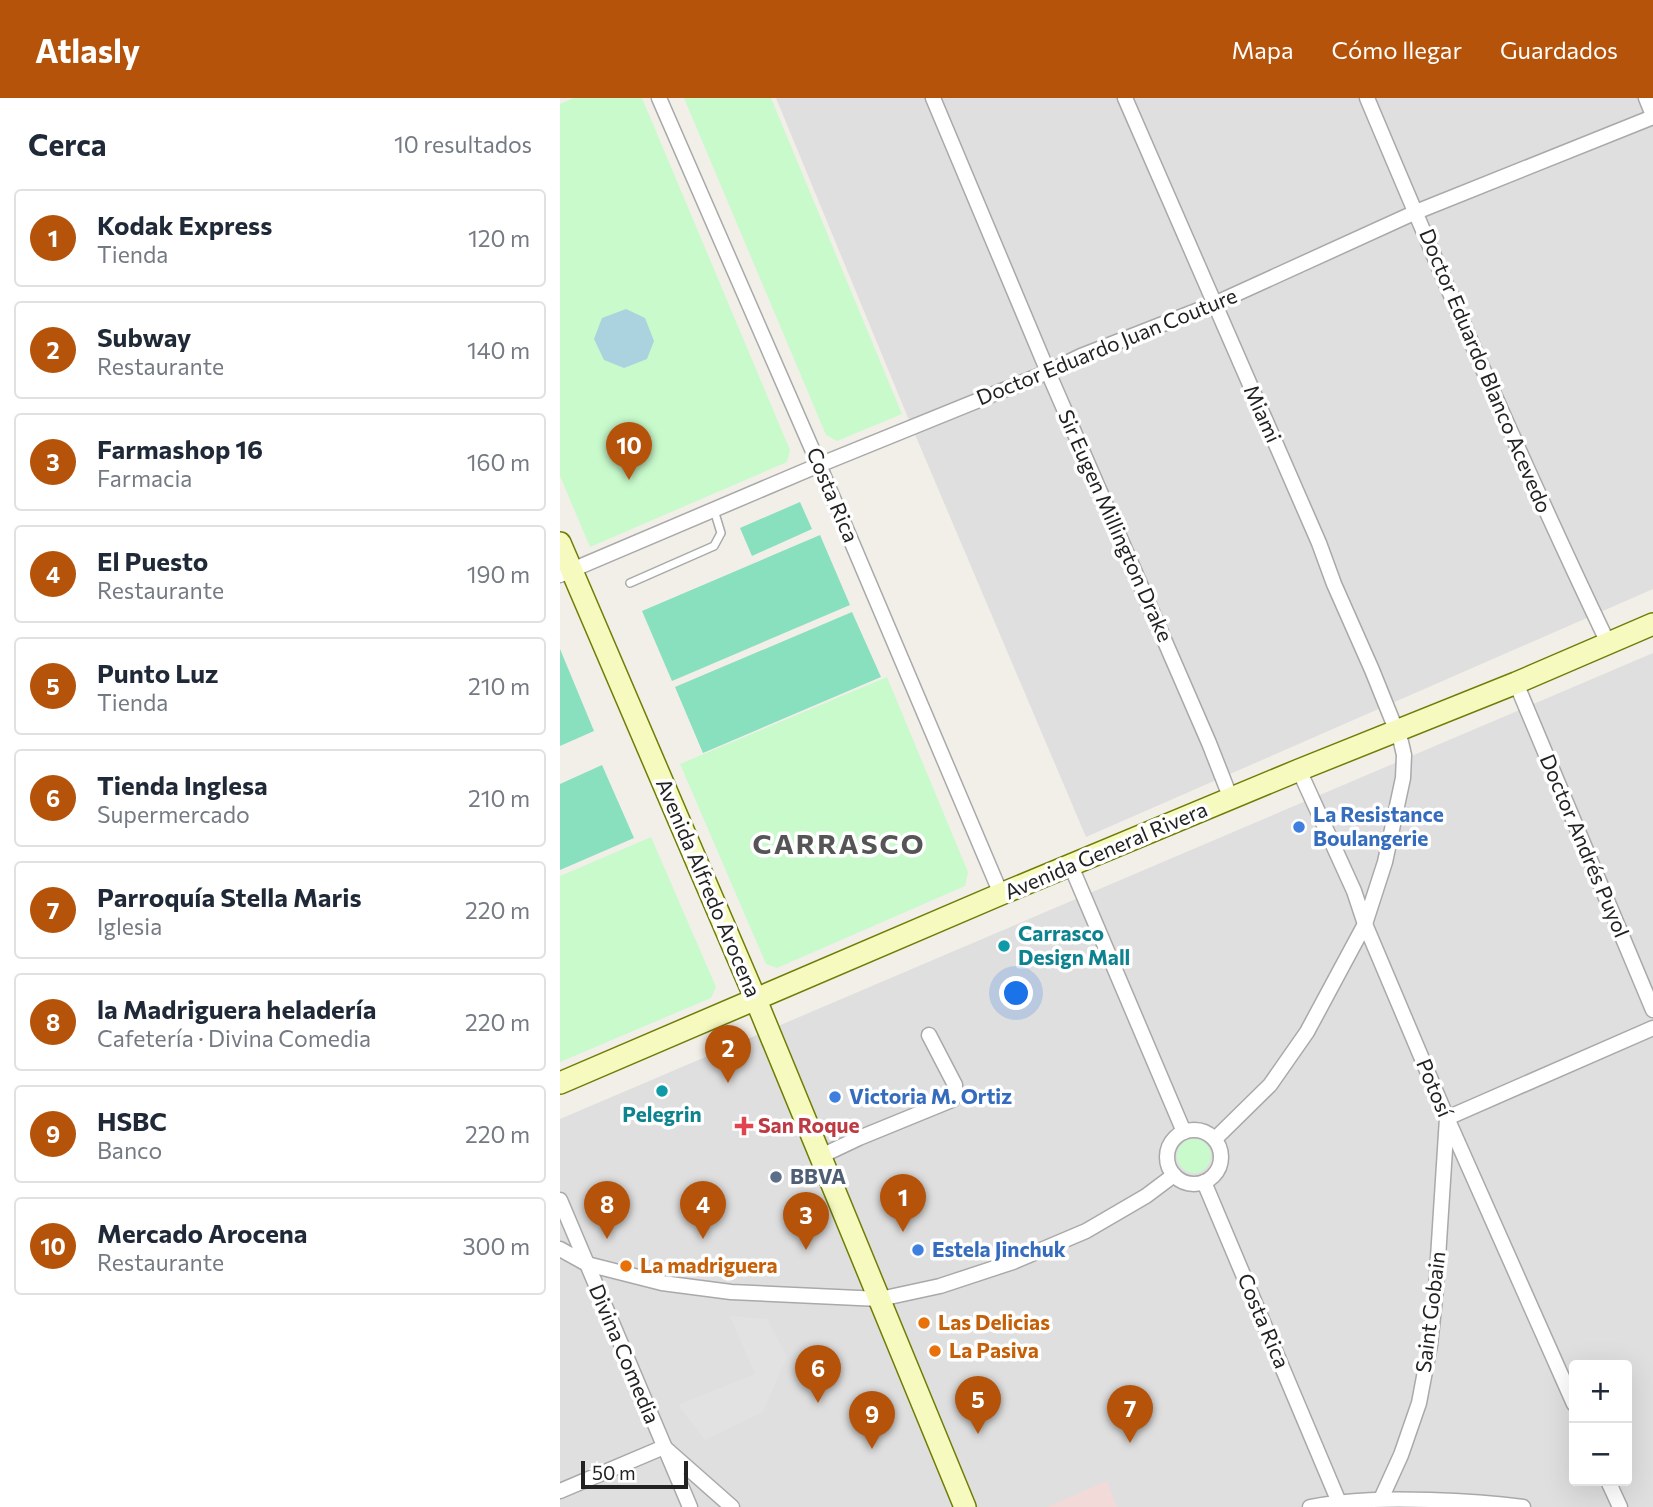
<!DOCTYPE html>
<html lang="es">
<head>
<meta charset="utf-8">
<style>
  body { margin:0; font-family:Commissioner,sans-serif; background:#f2f2f3; color:#1f2937 }
  .controls { position:absolute; right:21px; bottom:21px; display:grid; overflow:hidden; border-radius:7px; box-shadow:0 7px 28px #0002 }
  .controls button { width:63px; height:63px; display:grid; place-items:center; padding:0; border:0; border-bottom:2px solid #e0e1e3; background:#fff; color:#1f2937; font:35px sans-serif }
  .scale { position:absolute; left:21px; bottom:18px; width:107px; box-sizing:border-box; padding-left:7px; border:4px solid #222; border-top:0; font-size:19px; line-height:24px; white-space:nowrap; color:#222; -webkit-text-stroke:5px #fff; paint-order:stroke }
  .you { position:absolute; left:457px; top:896px; width:24px; height:24px; margin:-18px; border:5px solid #fff; border-radius:50%; background:#1a73e8; box-shadow:0 0 0 10px #1a73e833 }
  .badge { display:grid; place-items:center; width:46px; height:46px; border-radius:50%; background:#b45309; color:#fff; font-size:23px; font-weight:700 }
  .pin { position:absolute; translate:-50% -58px; filter:drop-shadow(0 2px 4px #0008) }
  .pin::after { content:''; position:absolute; top:37px; width:24px; height:21px; background:inherit; clip-path:polygon(0 0,100% 0,50% 100%) }
  .list { margin:0; padding:0; list-style:none }
  h2 { display:flex; justify-content:space-between; align-items:center; height:91px; margin:0; padding:0 28px; font-size:30px }
  h2 small { font-size:23px; font-weight:400; color:#747a83 }
  .list li { display:grid; grid-template-columns:46px 1fr auto; gap:21px; align-items:center; box-sizing:border-box; height:98px; margin:0 14px 14px; padding:0 14px; border:2px solid #e0e1e3; border-radius:7px }
  .list b { display:block; font-size:26px; white-space:nowrap }
  .list p { margin:0; font-size:23px; white-space:nowrap; color:#747a83 }
  .list em { font-size:23px; font-style:normal; color:#747a83 }
  .map { position:relative; flex:none; width:1093px; height:1409px; overflow:hidden }
  header { display:flex; align-items:center; gap:42px; box-sizing:border-box; height:98px; padding:0 35px; background:#b45309; color:#fff }
  header strong { font-size:33px }
  nav { display:flex; gap:38px; margin-inline-start:auto; font-size:24px }
  main { display:flex }
  aside { flex:1; background:#fff }
  .map>svg:first-child { display:block }
  .residential { fill:#e0dfdf; fill-rule:evenodd }
  .commercial { fill:#f2dad9 }
  .park { fill:#c8facc }
  .pitch { fill:#88e0be }
  .parking { fill:#e2e2e2 }
  .water { fill:#aad3df }
  .lines { fill:none; stroke-linecap:round; stroke-linejoin:round }
  .lane-casing { stroke:#a9a9a9; stroke-width:10 }
  .street-casing { stroke:#a9a9a9; stroke-width:17 }
  .secondary-casing { stroke:#707d05; stroke-width:24 }
  .lane { stroke:#fff; stroke-width:7 }
  .street { stroke:#fff; stroke-width:14 }
  .secondary { stroke:#f7fabf; stroke-width:21 }
  .shop-dot { fill:#3f7fe0; stroke:#fff; stroke-width:2.5 }
  .culture-dot { fill:#0f9aa8; stroke:#fff; stroke-width:2.5 }
  .health-dot { fill:#e0444e; stroke:#fff; stroke-width:2.5 }
  .service-dot { fill:#5c6f8a; stroke:#fff; stroke-width:2.5 }
  .food-dot { fill:#e8710a; stroke:#fff; stroke-width:2.5 }
  .labels { text-anchor:middle; stroke-width:7; stroke-linejoin:round; paint-order:stroke }
  .street-label { font-size:21px; fill:#222; stroke:#fff }
  .shop-label { font-size:21px; font-weight:bold; fill:#366cbe; stroke:#fff; text-anchor:start }
  .culture-label { font-size:21px; font-weight:bold; fill:#0d838f; stroke:#fff; text-anchor:start }
  .health-label { font-size:21px; font-weight:bold; fill:#be3a42; stroke:#fff; text-anchor:start }
  .service-label { font-size:21px; font-weight:bold; fill:#4e5e75; stroke:#fff; text-anchor:start }
  .food-label { font-size:21px; font-weight:bold; fill:#c56008; stroke:#fff; text-anchor:start }
  .district-label { font-size:28px; font-weight:bold; letter-spacing:2px; fill:#555; stroke:#fff }
</style>
</head>
<body>
<header>
<strong>Atlasly</strong>
<nav><a>Mapa</a><a>Cómo llegar</a><a>Guardados</a></nav>
</header>
<main>
<aside>
<h2>Cerca<small>10 resultados</small></h2>
<ul class="list">
<li><span class="badge">1</span><div><b>Kodak Express</b><p>Tienda</p></div><em>120 m</em></li>
<li><span class="badge">2</span><div><b>Subway</b><p>Restaurante</p></div><em>140 m</em></li>
<li><span class="badge">3</span><div><b>Farmashop 16</b><p>Farmacia</p></div><em>160 m</em></li>
<li><span class="badge">4</span><div><b>El Puesto</b><p>Restaurante</p></div><em>190 m</em></li>
<li><span class="badge">5</span><div><b>Punto Luz</b><p>Tienda</p></div><em>210 m</em></li>
<li><span class="badge">6</span><div><b>Tienda Inglesa</b><p>Supermercado</p></div><em>210 m</em></li>
<li><span class="badge">7</span><div><b>Parroquía Stella Maris</b><p>Iglesia</p></div><em>220 m</em></li>
<li><span class="badge">8</span><div><b>la Madriguera heladería</b><p>Cafetería · Divina Comedia</p></div><em>220 m</em></li>
<li><span class="badge">9</span><div><b>HSBC</b><p>Banco</p></div><em>220 m</em></li>
<li><span class="badge">10</span><div><b>Mercado Arocena</b><p>Restaurante</p></div><em>300 m</em></li>
</ul>
</aside>
<div class="map">
<svg width="1093" height="1409" viewBox="0 0 1093 1409">
  <rect width="100%" height="100%" fill="#f2efe9"/>
  <g class="residential">
    <polygon points="216,0 1093,0 1093,491 526,739 351,327"/>
    <path d="M1093,555V1409H0V1021ZM1014,1267H1067V1383H1014Z"/>
  </g>
  <polygon class="commercial" points="547,1383 557,1409 487,1409"/>
  <g class="park">
    <polygon points="14,0 82,0 230,352 227,364 30,449 0,378 0,6"/>
    <polygon points="124,0 211,0 342,316 277,343 266,337"/>
    <polygon points="327,579 408,774 405,788 217,870 206,866 120,666"/>
    <polygon points="91,739 156,889 151,900 0,964 0,778"/>
    <circle cx="634" cy="1058" r="17"/>
  </g>
  <g class="pitch">
    <polygon points="240,404 252,431 192,458 180,430"/>
    <polygon points="260,437 290,507 112,583 82,513"/>
    <polygon points="292,514 321,579 143,655 115,589"/>
    <polygon points="0,551 34,633 0,648"/>
    <polygon points="42,667 74,740 0,772 0,686"/>
  </g>
  <polygon class="parking" points="170,1218 207,1221 227,1259 203,1314 145,1342 118,1307 195,1276"/>
  <polygon class="water" points="66,211 85,220 94,243 87,261 64,270 44,262 34,241 42,220"/>
  <g class="lines">
    <defs>
      <polyline id="lane" points="70,485 154,448 161,435 154,412"/>
      <g id="street">
        <polyline points="99,0 259,367 441,796"/>
        <polyline points="373,0 488,274 649,645 671,701"/>
        <polyline points="565,0 759,445 774,486 812,572 841,644 844,657 843,680 825,764 805,826 747,934 710,987 655,1041"/>
        <path d="M807,0C884,183 962,365 1048,545"/>
        <polyline points="1086,0 1093,17"/>
        <polyline points="0,477 259,367 488,274 521,258 654,206 856,114 1093,19"/>
        <polyline points="956,585 1093,912"/>
        <polyline points="739,672 794,793 805,826 887,1020 1014,1306"/>
        <polyline points="511,768 624,1034"/>
        <circle cx="634" cy="1059" r="27"/>
        <polyline points="261,1058 299,1040 392,1002 395,994 395,987 369,937"/>
        <polyline points="644,1084 781,1409"/>
        <polyline points="0,1102 130,1409"/>
        <polyline points="0,1151 27,1166 102,1185 171,1194 320,1201 380,1188 453,1164 526,1133 586,1098 614,1077"/>
        <polyline points="1048,1383 1060,1409"/>
        <polyline points="0,1393 104,1349 172,1409"/>
        <polyline points="821,1401 841,1357 859,1305 870,1247 876,1191 887,1020 1093,930"/>
        <path d="M750,1409C790,1401 829,1401 870,1402C901,1403 932,1405 963,1409"/>
      </g>
      <g id="secondary">
        <polyline points="0,445 196,902 405,1409"/>
        <polyline points="0,985 441,796 739,672 956,585 1093,526"/>
      </g>
    </defs>
    <use href="#lane" class="lane-casing"/>
    <use href="#street" class="street-casing"/>
    <use href="#secondary" class="secondary-casing"/>
    <use href="#lane" class="lane"/>
    <use href="#street" class="street"/>
    <use href="#secondary" class="secondary"/>
  </g>
  <g class="shop-dot">
    <circle cx="739" cy="729" r="7"/>
    <circle cx="275" cy="999" r="7"/>
    <circle cx="358" cy="1152" r="7"/>
  </g>
  <g class="culture-dot">
    <circle cx="444" cy="848" r="7"/>
    <circle cx="102" cy="993" r="7"/>
  </g>
  <path class="health-dot" d="M180.5 1017.5h7v7h7v7h-7v7h-7v-7h-7v-7h7z"/>
  <circle class="service-dot" cx="216" cy="1079" r="7"/>
  <g class="food-dot">
    <circle cx="66" cy="1168" r="7"/>
    <circle cx="364" cy="1225" r="7"/>
    <circle cx="375" cy="1253" r="7"/>
  </g>
  <g class="labels">
    <g class="street-label">
      <text transform="translate(547 249) rotate(-22)" y="7">Doctor Eduardo Juan Couture</text>
      <text transform="translate(925 273) rotate(67)" y="7">Doctor Eduardo Blanco Acevedo</text>
      <text transform="translate(702 316) rotate(66)" y="7">Miami</text>
      <text transform="translate(272 397) rotate(67)" y="7">Costa Rica</text>
      <text transform="translate(555 428) rotate(66)" y="7">Sir Eugen Millington Drake</text>
      <text transform="translate(1024 748) rotate(67)" y="7">Doctor Andrés Puyol</text>
      <text transform="translate(546 753) rotate(-23)" y="7">Avenida General Rivera</text>
      <text transform="translate(148 790) rotate(67)" y="7">Avenida Alfredo Arocena</text>
      <text transform="translate(874 990) rotate(67)" y="7">Potosí</text>
      <text transform="translate(871 1214) rotate(-83)" y="7">Saint Gobain</text>
      <text transform="translate(703 1223) rotate(67)" y="7">Costa Rica</text>
      <text transform="translate(64 1256) rotate(67)" y="7">Divina Comedia</text>
    </g>
    <g class="shop-label">
      <text x="753" y="724">La Resistance<tspan x="753" dy="24">Boulangerie</tspan></text>
      <text x="289" y="1006">Victoria M. Ortiz</text>
      <text x="372" y="1159">Estela Jinchuk</text>
    </g>
    <g class="culture-label">
      <text x="458" y="843">Carrasco<tspan x="458" dy="24">Design Mall</tspan></text>
      <text x="102" y="1024" text-anchor="middle">Pelegrin</text>
    </g>
    <g class="health-label">
      <text x="198" y="1035">San Roque</text>
    </g>
    <g class="service-label">
      <text x="230" y="1086">BBVA</text>
    </g>
    <g class="food-label">
      <text x="80" y="1175">La madriguera</text>
      <text x="378" y="1232">Las Delicias</text>
      <text x="389" y="1260">La Pasiva</text>
    </g>
    <g class="district-label">
      <text x="279" y="756">CARRASCO</text>
    </g>
  </g>
</svg>
<div class="controls">
<button>+</button>
<button>−</button>
</div>
<div class="scale">50 m</div>
<div class="you"></div>
<div class="pin badge" style="left:343px;top:1134px">1</div>
<div class="pin badge" style="left:168px;top:985px">2</div>
<div class="pin badge" style="left:246px;top:1152px">3</div>
<div class="pin badge" style="left:143px;top:1141px">4</div>
<div class="pin badge" style="left:418px;top:1336px">5</div>
<div class="pin badge" style="left:258px;top:1305px">6</div>
<div class="pin badge" style="left:570px;top:1345px">7</div>
<div class="pin badge" style="left:47px;top:1141px">8</div>
<div class="pin badge" style="left:312px;top:1351px">9</div>
<div class="pin badge" style="left:69px;top:382px">10</div>
</div>
</main>
</body>
</html>
